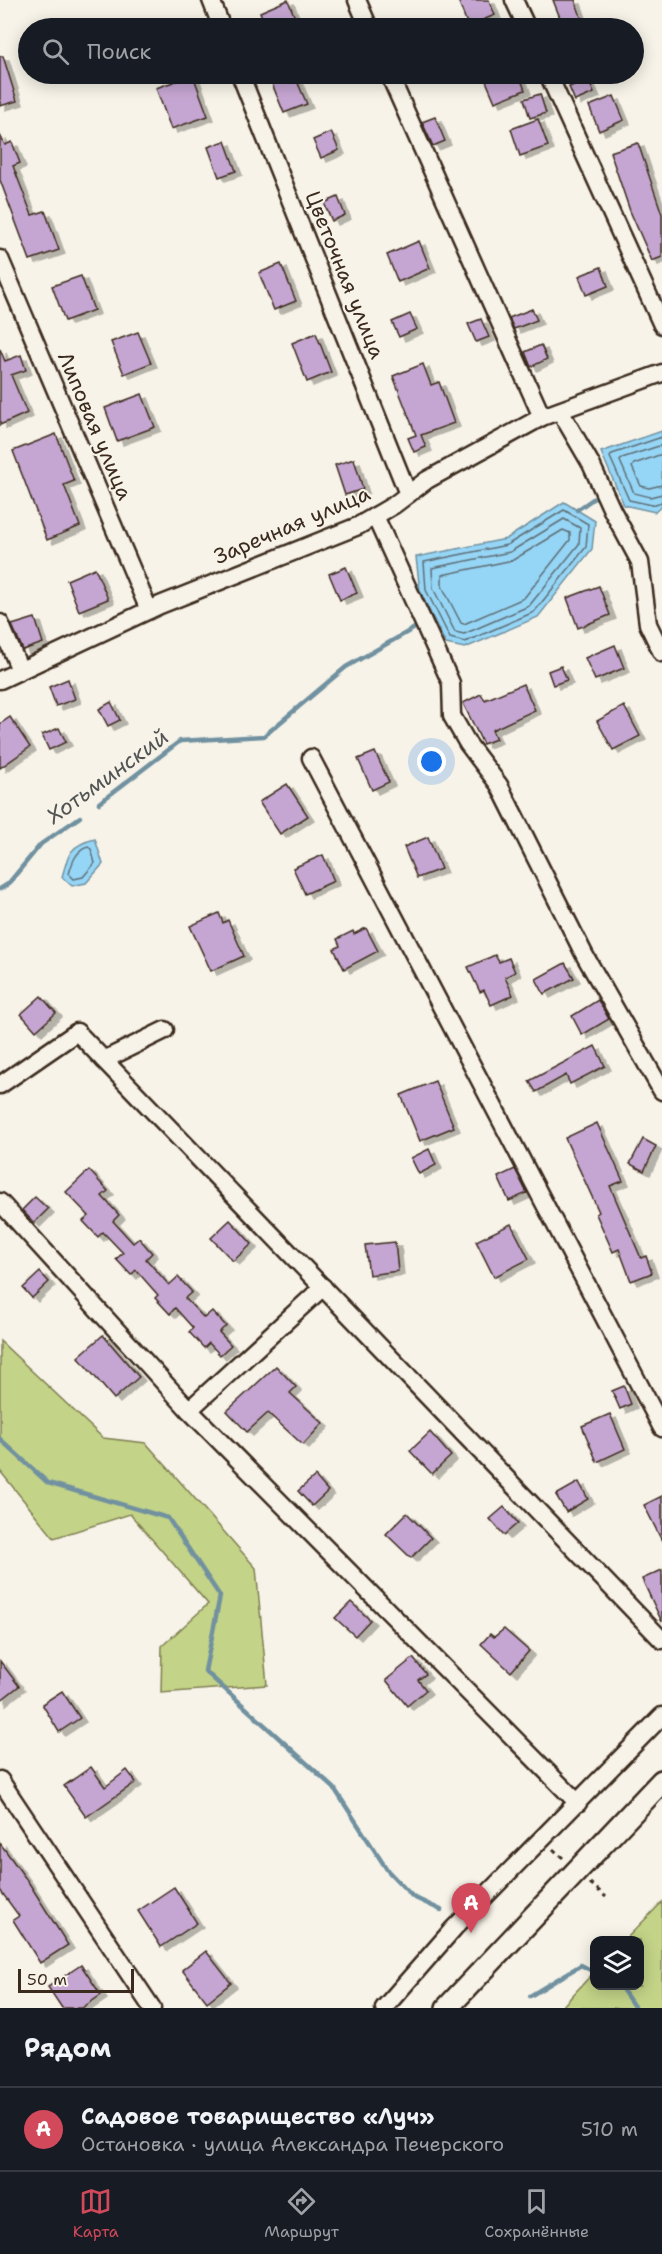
<!DOCTYPE html>
<html lang="ru">
<head>
<meta charset="utf-8">
<style>
  body { margin:0; font-family:"Shantell Sans",sans-serif; background:#20242c; color:#f1f3f6 }
  .controls { position:absolute; right:18px; bottom:18px; display:grid; overflow:hidden; border-radius:12px; box-shadow:0 3px 15px #0003 }
  .controls button { width:54px; height:54px; display:grid; place-items:center; padding:0; border:0; border-bottom:2px solid #363941; background:#171b24; color:#f1f3f6; font:30px sans-serif }
  .scale { position:absolute; left:18px; bottom:15px; width:116px; box-sizing:border-box; padding-left:6px; border:3px solid #3b2a1e; border-top:0; font-size:16px; line-height:21px; white-space:nowrap; color:#3b2a1e; -webkit-text-stroke:4px #f7f3e8; paint-order:stroke }
  .you { position:absolute; left:432px; top:762px; width:21px; height:21px; margin:-15px; border:4px solid #fff; border-radius:50%; background:#1a73e8; box-shadow:0 0 0 9px #1a73e833 }
  .badge { display:grid; place-items:center; width:39px; height:39px; border-radius:50%; background:#d1495b; color:#fff; font-size:20px; font-weight:700 }
  .pin { position:absolute; translate:-50% -50px; filter:drop-shadow(0 2px 3px #0008) }
  .pin::after { content:''; position:absolute; top:32px; width:21px; height:18px; background:inherit; clip-path:polygon(0 0,100% 0,50% 100%) }
  .list { margin:0; padding:0; list-style:none }
  h2 { display:flex; justify-content:space-between; align-items:center; height:78px; margin:0; padding:0 24px; font-size:26px }
  h2 small { font-size:20px; font-weight:400; color:#9ea1a6 }
  .list li { display:grid; grid-template-columns:39px 1fr auto; gap:18px; align-items:center; box-sizing:border-box; height:84px; padding:0 24px; border-top:2px solid #363941 }
  .list b { display:block; font-size:22px; white-space:nowrap }
  .list p { margin:0; font-size:20px; white-space:nowrap; color:#9ea1a6 }
  .list em { font-size:20px; font-style:normal; color:#9ea1a6 }
  .icon { flex:none; width:33px; height:33px; fill:none; stroke:currentColor; stroke-width:2; stroke-linecap:round; stroke-linejoin:round }
  .map { position:relative; flex:none; width:662px; height:2008px; overflow:hidden }
  .search { position:absolute; background:#171b24; box-shadow:0 3px 15px #0003; left:18px; right:18px; top:18px; height:66px; display:flex; align-items:center; gap:15px; box-sizing:border-box; padding:0 21px; border-radius:33px; color:#9ea1a6; font-size:22px }
  .sheet { height:162px; background:#171b24 }
  nav { display:flex; justify-content:space-around; align-items:center; box-sizing:border-box; height:84px; border-top:2px solid #363941; background:#171b24; font-size:16px; color:#9ea1a6 }
  nav a { display:grid; justify-items:center; gap:3px }
  nav .on { color:#d1495b }
  .map>svg:first-child { display:block }
  .green { fill:#c3d387; stroke:#7f7e52; stroke-width:1.5 }
  .water { fill:#95d5f6; stroke:#7191a0; stroke-width:1.5 }
  .lines { fill:none; stroke-linecap:round; stroke-linejoin:round }
  .shore { stroke:#5f6e74; stroke-width:1.5 }
  .stream { stroke:#7191a0; stroke-width:4.5 }
  .building { fill:#c5a6d2; stroke:#3b2a1e; stroke-width:1.5; filter:url(#shadow) }
  .minor-casing { stroke:#3b2a1e; stroke-width:21 }
  .major-casing { stroke:#3b2a1e; stroke-width:26 }
  .path { stroke:#3b2a1e; stroke-width:3; stroke-dasharray:4.5 4.5; stroke-linecap:butt }
  .minor { stroke:#f7f3e8; stroke-width:16 }
  .major { stroke:#f7f3e8; stroke-width:21 }
  .labels { text-anchor:middle; stroke-width:4.5; stroke-linejoin:round; paint-order:stroke }
  .street-label { font-size:21px; fill:#3b2a1e; stroke:#f7f3e8 }
  .water-label { font-size:22px; font-style:italic; fill:#525554; stroke:#f7f3e8 }
</style>
</head>
<body>
<div class="map">
<svg width="662" height="2008" viewBox="0 0 662 2008">
  <defs>
    <filter id="shadow"><feDropShadow dx="6" dy="4" stdDeviation="0" flood-color="#0004"/></filter>
  </defs>
  <rect width="100%" height="100%" fill="#f7f3e8"/>
  <filter id="ink" filterUnits="userSpaceOnUse"><feTurbulence type="fractalNoise" baseFrequency=".0167" numOctaves="2"/><feDisplacementMap in="SourceGraphic" scale="12" xChannelSelector="R" yChannelSelector="G"/><feConvolveMatrix kernelMatrix="1 2 1 2 8 2 1 2 1" color-interpolation-filters="sRGB"/></filter>
  <g filter="url(#ink)">
    <g class="green">
      <polygon points="0,1341 103,1438 146,1443 256,1568 267,1685 161,1693 162,1646 208,1604 130,1514 54,1538 0,1471"/>
      <polygon points="662,1902 662,2008 561,2008 594,1972 594,1986 640,1986 640,1940 625,1940"/>
    </g>
    <g class="water">
      <polygon points="662,431 662,506 655,512 624,505 601,452"/>
      <polygon points="564,502 595,521 592,549 538,617 465,648 446,644 420,592 416,557 506,539"/>
      <path d="M95,839L103,864L86,883L72,886L62,877C68,854 70,845 95,839Z"/>
    </g>
    <g class="lines">
      <g class="shore">
        <polyline points="662,437 612,454 610,457 629,500 652,505 662,502"/>
        <polyline points="662,445 622,458 620,461 634,493 650,497 662,494"/>
        <polyline points="662,454 634,464 632,467 641,486 649,488 662,485"/>
        <polygon points="564,510 588,524 586,547 534,612 465,642 450,638 426,590 424,562 507,545"/>
        <polygon points="564,519 580,528 579,544 529,606 464,634 455,632 433,588 432,568 510,552"/>
        <polygon points="563,530 570,533 570,540 524,598 464,624 461,623 442,586 442,575 513,560"/>
        <path d="M88,847L91,849L95,863L83,877L74,879L69,874C72,863 76,850 88,847Z"/>
      </g>
      <g class="stream">
        <polyline points="577,510 600,494"/>
        <polyline points="99,803 180,741 264,736 346,667 420,625"/>
        <polyline points="0,889 8,884 41,844 80,817"/>
        <polyline points="0,1439 48,1483 168,1518 220,1596 205,1671 334,1788 388,1871 413,1897 441,1910"/>
        <polyline points="620,1986 635,2008"/>
        <polyline points="530,1996 581,1965 594,1972"/>
      </g>
    </g>
    <g class="building">
      <polygon points="288,0 299,28 266,28 260,12"/>
      <polygon points="458,0 489,0 495,15 468,26"/>
      <polygon points="553,0 575,0 585,28 564,28"/>
      <polygon points="0,56 3,56 17,101 0,106"/>
      <polygon points="268,74 294,74 307,104 284,113"/>
      <polygon points="483,74 519,74 525,90 495,102"/>
      <polygon points="193,75 208,116 171,129 156,88"/>
      <polygon points="588,79 594,93 575,101 569,87"/>
      <polygon points="540,94 546,113 530,118 524,99"/>
      <polygon points="614,96 624,120 599,131 589,106"/>
      <polygon points="435,117 445,141 433,146 422,122"/>
      <polygon points="538,119 548,146 520,156 511,129"/>
      <polygon points="331,132 339,150 321,158 313,140"/>
      <polygon points="0,135 5,145 12,142 20,163 13,166 32,215 45,211 59,250 30,260 0,180"/>
      <polygon points="225,141 236,171 219,177 208,147"/>
      <polygon points="638,143 662,214 662,257 652,261 630,211 610,152"/>
      <polygon points="338,197 345,215 332,221 324,203"/>
      <polygon points="419,241 430,268 398,282 387,255"/>
      <polygon points="281,264 296,301 274,310 259,273"/>
      <polygon points="601,267 608,286 586,295 579,276"/>
      <polygon points="81,276 94,310 65,321 52,286"/>
      <polygon points="532,309 537,320 514,329 509,318"/>
      <polygon points="410,314 417,329 399,337 392,322"/>
      <polygon points="481,319 489,337 476,342 468,324"/>
      <polygon points="138,332 151,363 124,374 111,342"/>
      <polygon points="316,333 331,372 307,382 292,343"/>
      <polygon points="541,345 547,359 531,367 525,352"/>
      <polygon points="0,349 5,361 21,355 26,370 11,375 27,413 0,425"/>
      <polygon points="423,364 431,385 439,382 454,423 421,435 426,447 414,452 408,438 416,435 393,376"/>
      <polygon points="142,394 155,427 117,441 105,408"/>
      <polygon points="56,434 74,481 64,485 80,526 47,540 13,451"/>
      <polygon points="354,459 363,489 345,495 335,465"/>
      <polygon points="346,567 357,593 340,600 329,574"/>
      <polygon points="95,568 108,599 79,611 67,580"/>
      <polygon points="599,586 610,615 578,628 567,598"/>
      <polygon points="35,618 43,643 23,650 12,625"/>
      <polygon points="615,645 624,668 595,680 585,658"/>
      <polygon points="561,666 567,680 553,685 548,671"/>
      <polygon points="68,679 75,699 56,706 49,687"/>
      <polygon points="523,684 535,710 492,730 496,739 483,744 463,703 481,694 485,700"/>
      <polygon points="111,702 120,720 108,726 99,709"/>
      <polygon points="624,706 640,736 613,750 597,721"/>
      <polygon points="10,717 30,747 0,768 0,724"/>
      <polygon points="59,728 66,742 49,750 42,735"/>
      <polygon points="375,752 389,782 372,790 358,759"/>
      <polygon points="287,784 308,816 280,834 259,802"/>
      <polygon points="428,837 441,869 417,878 404,847"/>
      <polygon points="323,855 334,881 305,894 293,868"/>
      <polygon points="219,913 223,923 228,920 244,956 211,971 190,926"/>
      <polygon points="366,928 378,951 344,969 334,949 340,946 337,939 353,931 354,934"/>
      <polygon points="495,955 499,962 509,958 515,972 505,977 513,995 491,1005 484,990 480,992 468,967"/>
      <polygon points="565,963 574,978 544,994 536,979"/>
      <polygon points="41,996 56,1013 36,1031 21,1014"/>
      <polygon points="598,1000 609,1019 582,1035 572,1016"/>
      <polygon points="595,1046 605,1066 570,1084 566,1075 536,1092 529,1081"/>
      <polygon points="435,1081 454,1127 420,1141 401,1095"/>
      <polygon points="597,1123 623,1181 610,1186 641,1258 646,1256 652,1273 631,1281 619,1249 613,1252 596,1214 599,1212 565,1138"/>
      <polygon points="643,1139 656,1146 644,1171 630,1164"/>
      <polygon points="429,1149 436,1165 419,1174 411,1158"/>
      <polygon points="515,1169 527,1193 509,1201 498,1177"/>
      <polygon points="89,1170 108,1191 102,1196 119,1215 113,1221 133,1243 139,1238 152,1253 146,1259 169,1285 178,1277 192,1292 185,1298 204,1318 212,1311 226,1326 219,1332 231,1345 220,1355 209,1343 204,1348 189,1332 193,1328 175,1308 170,1314 155,1298 158,1295 136,1270 131,1275 116,1259 123,1253 103,1232 98,1237 83,1221 89,1216 66,1192"/>
      <polygon points="35,1197 48,1209 34,1223 22,1210"/>
      <polygon points="230,1220 252,1244 233,1261 211,1238"/>
      <polygon points="511,1224 529,1259 494,1277 476,1241"/>
      <polygon points="395,1242 398,1271 369,1275 365,1245"/>
      <polygon points="40,1272 49,1282 32,1298 23,1288"/>
      <polygon points="103,1335 139,1377 114,1399 78,1357"/>
      <polygon points="276,1366 296,1387 290,1393 323,1423 303,1445 268,1413 247,1432 227,1411"/>
      <polygon points="624,1386 631,1404 620,1409 612,1391"/>
      <polygon points="610,1414 625,1449 597,1462 582,1426"/>
      <polygon points="430,1432 451,1456 432,1474 410,1451"/>
      <polygon points="315,1476 328,1491 312,1506 298,1491"/>
      <polygon points="579,1482 588,1499 566,1512 556,1495"/>
      <polygon points="662,1496 662,1541 644,1505"/>
      <polygon points="504,1507 518,1523 504,1535 490,1519"/>
      <polygon points="407,1513 431,1538 411,1558 386,1534"/>
      <polygon points="662,1570 662,1622 642,1579"/>
      <polygon points="351,1602 370,1620 355,1636 335,1618"/>
      <polygon points="504,1629 529,1651 511,1672 481,1644 490,1634 494,1637"/>
      <polygon points="413,1658 426,1674 418,1680 426,1690 407,1706 386,1680"/>
      <polygon points="0,1661 19,1686 0,1701"/>
      <polygon points="62,1691 80,1718 59,1732 42,1704"/>
      <polygon points="91,1767 105,1787 127,1770 136,1782 86,1817 64,1786"/>
      <polygon points="0,1843 29,1883 68,1945 40,1963 13,1920 19,1916 0,1890"/>
      <polygon points="174,1887 197,1923 161,1947 138,1911"/>
      <polygon points="206,1951 231,1983 207,2002 182,1970"/>
      <polygon points="81,1965 101,1995 82,2008 62,2008 48,1987"/>
    </g>
    <g class="lines">
      <defs>
        <g id="minor">
          <polyline points="211,0 222,28"/>
          <polyline points="357,0 369,28"/>
          <polyline points="514,0 527,28"/>
          <polyline points="240,74 408,494"/>
          <polyline points="389,74 542,417"/>
          <polyline points="548,74 662,325"/>
          <polyline points="0,259 149,610"/>
          <polyline points="560,411 591,464 612,510 640,562 648,624 662,653"/>
          <polyline points="375,516 451,683 452,716 468,744 499,785 585,956 662,1091"/>
          <polyline points="0,623 20,670"/>
          <polyline points="0,680 160,605 358,526 394,505 427,480 542,417 662,373"/>
          <polyline points="311,758 662,1428"/>
          <polyline points="104,1060 165,1030"/>
          <polyline points="0,1085 77,1032 662,1640"/>
          <polyline points="0,1202 189,1410 578,1803"/>
          <polyline points="189,1410 323,1287"/>
          <polyline points="0,1780 152,2008"/>
          <polyline points="384,2008 454,1928 662,1716"/>
        </g>
        <polyline id="major" points="447,2008 662,1781"/>
      </defs>
      <use href="#minor" class="minor-casing"/>
      <use href="#major" class="major-casing"/>
      <g class="path">
        <polyline points="553,1849 563,1858"/>
        <polyline points="590,1883 606,1897"/>
      </g>
      <use href="#minor" class="minor"/>
      <use href="#major" class="major"/>
    </g>
  </g>
  <g class="labels">
    <g class="street-label">
      <text transform="translate(345 275) rotate(68)" y="7">Цветочная улица</text>
      <text transform="translate(95 426) rotate(67)" y="7">Липовая улица</text>
      <text transform="translate(292 525) rotate(-23)" y="7">Заречная улица</text>
    </g>
    <g class="water-label">
      <text transform="translate(107 776) rotate(-36)" y="8">Хотьминский</text>
    </g>
  </g>
</svg>
<div class="controls">
<button><svg class="icon" aria-label="layers" viewBox="0 0 24 24"><path d="M12 4l9 5-9 5-9-5zM3 14l9 5 9-5"/></svg></button>
</div>
<div class="scale">50 m</div>
<div class="you"></div>
<div class="pin badge" style="left:471px;top:1933px">A</div>
<div class="search"><svg class="icon" aria-label="search" viewBox="0 0 24 24"><circle cx="10" cy="10" r="6"/><path d="M15 15l6 6"/></svg>Поиск</div>
</div>
<section class="sheet">
<h2>Рядом<small></small></h2>
<ul class="list">
<li><span class="badge">A</span><div><b>Садовое товарищество «Луч»</b><p>Остановка · улица Александра Печерского</p></div><em>510 m</em></li>
</ul>
</section>
<nav>
<a class="on"><svg class="icon" aria-label="map" viewBox="0 0 24 24"><path d="M3 6l6-2 6 2 6-2v14l-6 2-6-2-6 2zM9 4v14M15 6v14"/></svg>Карта</a>
<a><svg class="icon" aria-label="directions" viewBox="0 0 24 24"><path d="M12 3l9 9-9 9-9-9zM9 14v-3h6M13 9l2 2-2 2"/></svg>Маршрут</a>
<a><svg class="icon" aria-label="saved" viewBox="0 0 24 24"><path d="M7 4h10v16l-5-4-5 4z"/></svg>Сохранённые</a>
</nav>
</body>
</html>
